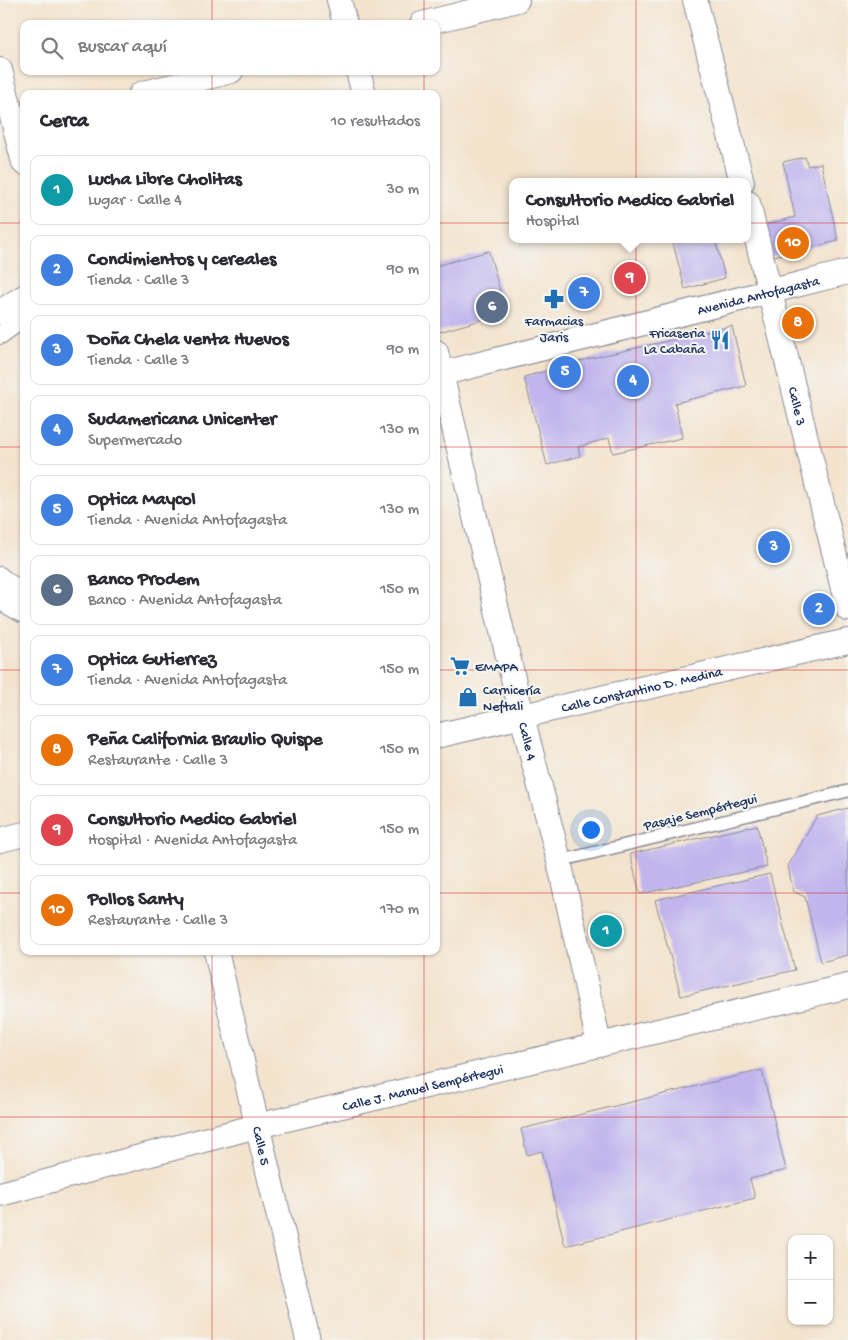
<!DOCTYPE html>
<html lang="es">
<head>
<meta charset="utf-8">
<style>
  body { margin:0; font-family:"Gochi Hand",sans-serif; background:#f7f7f7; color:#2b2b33 }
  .controls { position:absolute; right:15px; bottom:15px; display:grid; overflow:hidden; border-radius:10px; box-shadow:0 1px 4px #0004 }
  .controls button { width:45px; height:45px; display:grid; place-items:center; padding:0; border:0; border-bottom:1px solid #e1e1e2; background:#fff; color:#2b2b33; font:25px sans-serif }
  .you { position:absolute; left:590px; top:829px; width:18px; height:18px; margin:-12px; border:4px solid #fff; border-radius:50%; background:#1a73e8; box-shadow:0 0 0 8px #1a73e833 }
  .badge { display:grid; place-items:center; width:32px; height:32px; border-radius:50%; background:#2563eb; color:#fff; font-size:16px; font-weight:700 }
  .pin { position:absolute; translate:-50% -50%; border:2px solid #fff; box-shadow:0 1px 5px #0006 }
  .popup { position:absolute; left:509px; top:178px; width:242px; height:65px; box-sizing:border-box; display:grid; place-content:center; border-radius:10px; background:#fff; filter:drop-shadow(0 1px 4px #0005); font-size:16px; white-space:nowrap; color:#7c7c81 }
  .popup b { font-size:19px; color:#2b2b33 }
  .popup::after { content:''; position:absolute; left:50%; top:100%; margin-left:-10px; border:10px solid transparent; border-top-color:#fff }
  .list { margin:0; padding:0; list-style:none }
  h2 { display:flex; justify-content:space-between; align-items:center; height:65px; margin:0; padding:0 20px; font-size:21px }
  h2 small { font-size:16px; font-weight:400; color:#7c7c81 }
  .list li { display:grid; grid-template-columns:32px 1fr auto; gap:15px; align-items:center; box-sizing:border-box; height:70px; margin:0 10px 10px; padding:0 10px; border:1px solid #e1e1e2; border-radius:10px }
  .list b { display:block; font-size:19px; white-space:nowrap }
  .list p { margin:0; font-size:16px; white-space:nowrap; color:#7c7c81 }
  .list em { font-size:16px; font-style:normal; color:#7c7c81 }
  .icon { flex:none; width:28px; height:28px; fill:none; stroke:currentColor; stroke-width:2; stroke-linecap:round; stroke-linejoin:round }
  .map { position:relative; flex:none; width:848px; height:1340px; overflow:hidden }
  .search { position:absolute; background:#fff; box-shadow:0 1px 4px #0004; left:20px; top:20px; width:420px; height:55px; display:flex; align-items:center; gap:12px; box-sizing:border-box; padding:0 18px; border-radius:10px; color:#7c7c81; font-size:19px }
  .panel { position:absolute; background:#fff; box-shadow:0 1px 4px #0004; left:20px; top:90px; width:420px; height:865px; border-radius:10px }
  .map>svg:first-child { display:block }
  .building { fill:#c0b5ed }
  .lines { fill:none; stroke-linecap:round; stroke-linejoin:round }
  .service-casing { stroke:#878996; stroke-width:14 }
  .pedestrian-casing { stroke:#878996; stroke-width:20 }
  .minor-casing { stroke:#878996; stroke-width:26 }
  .service { stroke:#fff; stroke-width:11 }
  .pedestrian { stroke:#fff; stroke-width:18 }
  .minor { stroke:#fff; stroke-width:24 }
  .grid { fill:none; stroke:#d62828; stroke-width:1; stroke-opacity:0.55 }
  .labels { text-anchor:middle; stroke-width:4; stroke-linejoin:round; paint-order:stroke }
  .street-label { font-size:14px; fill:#1b2f5e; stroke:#f6f6f2 }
  .poi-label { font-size:14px; fill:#1b2f5e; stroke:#f6f6f2; text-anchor:start }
</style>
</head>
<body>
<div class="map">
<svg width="848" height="1340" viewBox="0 0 848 1340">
  <rect width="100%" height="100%" fill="#f6f6f2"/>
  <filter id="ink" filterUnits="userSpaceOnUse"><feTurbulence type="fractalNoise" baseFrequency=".02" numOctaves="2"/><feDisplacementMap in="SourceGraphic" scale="10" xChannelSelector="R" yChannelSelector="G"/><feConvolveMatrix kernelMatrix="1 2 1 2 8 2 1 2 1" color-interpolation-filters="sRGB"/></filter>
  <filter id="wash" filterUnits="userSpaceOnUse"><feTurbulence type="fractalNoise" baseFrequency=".0096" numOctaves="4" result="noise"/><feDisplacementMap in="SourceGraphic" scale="20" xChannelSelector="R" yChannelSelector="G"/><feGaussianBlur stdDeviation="1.12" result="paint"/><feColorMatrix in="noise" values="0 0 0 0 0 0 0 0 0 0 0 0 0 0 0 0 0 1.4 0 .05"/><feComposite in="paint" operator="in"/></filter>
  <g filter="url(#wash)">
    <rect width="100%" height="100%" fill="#f3e3cd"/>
    <g id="blocks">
      <g class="building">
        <polygon points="805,157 808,166 821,163 838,241 770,257 760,226 795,217 783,162"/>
        <polygon points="672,239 715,239 725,278 685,289"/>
        <polygon points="489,251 506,313 439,332 436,323 436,266"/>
        <polygon points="732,326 746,386 675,403 682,438 613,453 609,438 578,447 580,456 547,465 524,377 592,358"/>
        <polygon points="848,808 848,955 821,962 805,897 793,891 788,866 817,816"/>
        <polygon points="757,825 767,867 640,894 630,854"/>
        <polygon points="770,874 795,970 681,996 655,900"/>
        <polygon points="762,1070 786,1170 750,1179 755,1198 565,1246 542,1151 527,1155 521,1129"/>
      </g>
    </g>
  </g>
  <g filter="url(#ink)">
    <use href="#blocks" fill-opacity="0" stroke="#878996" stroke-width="1"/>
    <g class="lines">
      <defs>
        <polyline id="service" points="559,861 848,791"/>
        <g id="pedestrian">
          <polyline points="0,335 24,318"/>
          <polyline points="0,576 7,582 24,592"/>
        </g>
        <g id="minor">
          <polyline points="339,0 345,24"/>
          <polyline points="695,0 742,182"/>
          <polyline points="422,24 517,0"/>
          <polyline points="0,70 24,163"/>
          <polyline points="358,71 364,94"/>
          <polyline points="141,94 231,71"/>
          <path id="s1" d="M748,203L848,609"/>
          <polyline points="0,312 24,297"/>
          <path id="s2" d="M436,352L522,716L559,861L599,1044"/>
          <path id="s3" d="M436,375L848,272"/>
          <polyline points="0,597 24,611"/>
          <path id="s4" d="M436,736L848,641"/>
          <polyline points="0,840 24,834"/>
          <path id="s5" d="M216,951L308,1340"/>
          <path id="s6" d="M0,1194L257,1126L848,986"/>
        </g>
      </defs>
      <use href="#service" class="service-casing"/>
      <use href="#pedestrian" class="pedestrian-casing"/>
      <use href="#minor" class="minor-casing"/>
      <use href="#service" class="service"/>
      <use href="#pedestrian" class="pedestrian"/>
      <use href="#minor" class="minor"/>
    </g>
  </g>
  <path class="grid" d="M212,0V24M424,0V24M636,0V1340M212,71V94M424,71V94M0,223H24M436,223H848M0,447H24M436,447H848M0,670H24M436,670H848M0,893H24M436,893H848M212,951V1340M424,951V1340M0,1117H848"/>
  <defs>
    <symbol id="pharmacy-bare" viewBox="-9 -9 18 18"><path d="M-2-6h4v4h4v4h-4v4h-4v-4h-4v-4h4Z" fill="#1f6fb2" stroke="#f6f6f2" stroke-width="2.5" paint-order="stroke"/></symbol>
    <symbol id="restaurant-bare" viewBox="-9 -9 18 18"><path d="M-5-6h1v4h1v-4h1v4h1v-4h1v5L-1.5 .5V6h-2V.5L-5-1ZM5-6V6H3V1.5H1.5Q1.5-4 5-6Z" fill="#1f6fb2" stroke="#f6f6f2" stroke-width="2.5" paint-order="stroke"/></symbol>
    <symbol id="supermarket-bare" viewBox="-9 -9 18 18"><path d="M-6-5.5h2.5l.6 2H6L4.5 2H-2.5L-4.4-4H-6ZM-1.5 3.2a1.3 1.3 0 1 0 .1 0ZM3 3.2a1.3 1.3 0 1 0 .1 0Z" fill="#1f6fb2" stroke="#f6f6f2" stroke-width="2.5" paint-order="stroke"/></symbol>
    <symbol id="shop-bare" viewBox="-9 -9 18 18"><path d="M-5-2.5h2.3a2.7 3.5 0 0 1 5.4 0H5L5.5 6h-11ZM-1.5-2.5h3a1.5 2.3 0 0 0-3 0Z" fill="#1f6fb2" stroke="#f6f6f2" stroke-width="2.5" paint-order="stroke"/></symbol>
  </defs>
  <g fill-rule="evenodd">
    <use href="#pharmacy-bare" x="540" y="285" width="28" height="28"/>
    <use href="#restaurant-bare" x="706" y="326" width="28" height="28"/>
    <use href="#supermarket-bare" x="446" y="652" width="28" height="28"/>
    <use href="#shop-bare" x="454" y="683" width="28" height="28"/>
  </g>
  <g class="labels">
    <g class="street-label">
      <text dy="5" stroke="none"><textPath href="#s3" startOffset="332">Avenida Antofagasta</textPath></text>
      <text dy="5" stroke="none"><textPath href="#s1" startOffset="209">Calle 3</textPath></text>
      <text dy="5" stroke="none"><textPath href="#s4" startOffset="211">Calle Constantino D. Medina</textPath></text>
      <text dy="5" stroke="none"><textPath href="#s2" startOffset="400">Calle 4</textPath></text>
      <text transform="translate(700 811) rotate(-14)" y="5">Pasaje Sempértegui</text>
      <text dy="5" stroke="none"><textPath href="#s6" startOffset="436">Calle J. Manuel Sempértegui</textPath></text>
      <text dy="5" stroke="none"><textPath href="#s5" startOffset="200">Calle 5</textPath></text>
    </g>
    <g class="poi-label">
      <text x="554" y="325" text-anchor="middle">Farmacias<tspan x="554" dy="16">Jaris</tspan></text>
      <text x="705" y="337" text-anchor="end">Fricaseria<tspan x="705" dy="16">La Cabaña</tspan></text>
      <text x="475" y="671">EMAPA</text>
      <text x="483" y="694">Carnicería<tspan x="483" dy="16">Neftali</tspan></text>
    </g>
  </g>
</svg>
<div class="controls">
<button>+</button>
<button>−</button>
</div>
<div class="you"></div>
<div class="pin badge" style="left:606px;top:931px;background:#0f9aa8">1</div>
<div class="pin badge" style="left:819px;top:609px;background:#3f7fe0">2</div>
<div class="pin badge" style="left:774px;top:547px;background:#3f7fe0">3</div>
<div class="pin badge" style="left:633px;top:381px;background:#3f7fe0">4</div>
<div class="pin badge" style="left:565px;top:372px;background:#3f7fe0">5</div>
<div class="pin badge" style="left:492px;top:307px;background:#5c6f8a">6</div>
<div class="pin badge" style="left:584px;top:293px;background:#3f7fe0">7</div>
<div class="pin badge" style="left:798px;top:323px;background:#e8710a">8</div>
<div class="pin badge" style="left:630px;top:278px;background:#e0444e">9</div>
<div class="popup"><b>Consultorio Medico Gabriel</b>Hospital</div>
<div class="pin badge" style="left:793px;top:243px;background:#e8710a">10</div>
<div class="search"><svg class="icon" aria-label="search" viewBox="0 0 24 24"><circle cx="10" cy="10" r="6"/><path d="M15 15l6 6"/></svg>Buscar aquí</div>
<section class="panel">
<h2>Cerca<small>10 resultados</small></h2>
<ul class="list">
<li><span class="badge" style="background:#0f9aa8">1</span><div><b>Lucha Libre Cholitas</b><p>Lugar · Calle 4</p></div><em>30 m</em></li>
<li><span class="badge" style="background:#3f7fe0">2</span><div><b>Condimientos y cereales</b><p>Tienda · Calle 3</p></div><em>90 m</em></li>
<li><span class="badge" style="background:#3f7fe0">3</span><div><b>Doña Chela venta Huevos</b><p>Tienda · Calle 3</p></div><em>90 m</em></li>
<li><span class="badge" style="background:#3f7fe0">4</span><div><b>Sudamericana Unicenter</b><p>Supermercado</p></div><em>130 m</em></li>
<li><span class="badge" style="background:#3f7fe0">5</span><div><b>Optica Maycol</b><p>Tienda · Avenida Antofagasta</p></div><em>130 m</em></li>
<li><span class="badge" style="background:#5c6f8a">6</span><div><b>Banco Prodem</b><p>Banco · Avenida Antofagasta</p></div><em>150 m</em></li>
<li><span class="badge" style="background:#3f7fe0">7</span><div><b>Optica Gutierrez</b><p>Tienda · Avenida Antofagasta</p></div><em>150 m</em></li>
<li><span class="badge" style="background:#e8710a">8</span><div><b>Peña California Braulio Quispe</b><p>Restaurante · Calle 3</p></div><em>150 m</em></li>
<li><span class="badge" style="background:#e0444e">9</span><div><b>Consultorio Medico Gabriel</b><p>Hospital · Avenida Antofagasta</p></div><em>150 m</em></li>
<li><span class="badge" style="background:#e8710a">10</span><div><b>Pollos Santy</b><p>Restaurante · Calle 3</p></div><em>170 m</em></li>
</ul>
</section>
</div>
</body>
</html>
